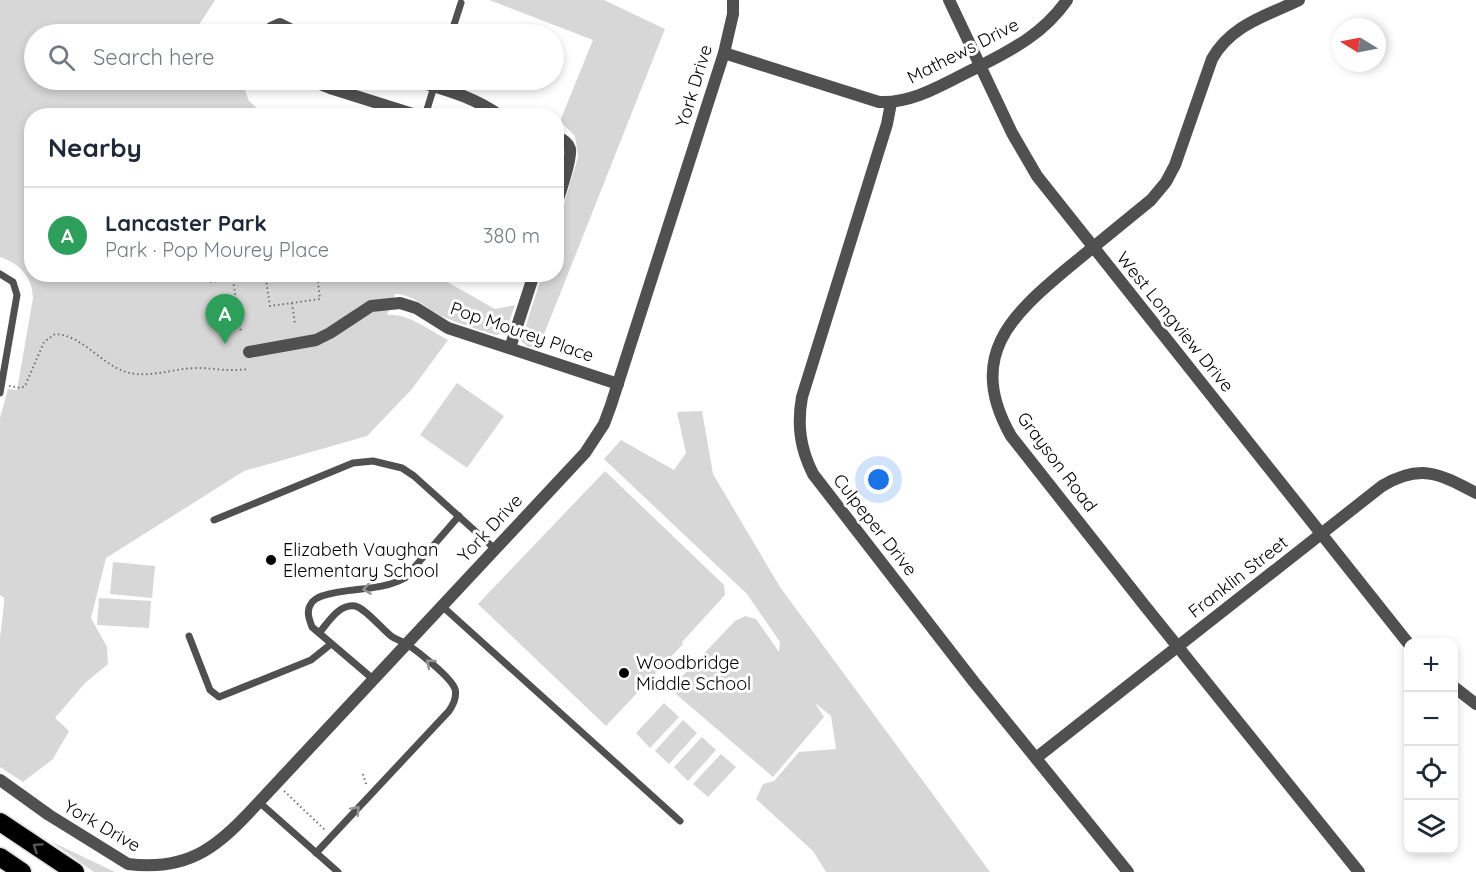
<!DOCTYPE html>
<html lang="en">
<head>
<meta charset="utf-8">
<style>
  body { margin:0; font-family:Quicksand,sans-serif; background:#f2f2f3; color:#1f2937 }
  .controls { position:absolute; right:18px; bottom:18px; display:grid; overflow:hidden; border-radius:12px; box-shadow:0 3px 9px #0003 }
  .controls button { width:54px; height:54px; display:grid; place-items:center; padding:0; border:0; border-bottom:2px solid #e0e1e3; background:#fff; color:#1f2937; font:30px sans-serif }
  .compass { position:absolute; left:1332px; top:18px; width:54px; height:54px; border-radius:50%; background:#fff; box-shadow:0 3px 9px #0003; rotate:280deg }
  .you { position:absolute; left:879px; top:480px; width:21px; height:21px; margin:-15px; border:4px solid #fff; border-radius:50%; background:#1a73e8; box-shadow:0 0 0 9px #1a73e833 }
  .badge { display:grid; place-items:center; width:39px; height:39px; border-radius:50%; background:#000; color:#fff; font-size:20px; font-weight:700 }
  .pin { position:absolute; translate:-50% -50px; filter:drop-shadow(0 2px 3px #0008) }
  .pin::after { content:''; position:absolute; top:32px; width:21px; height:18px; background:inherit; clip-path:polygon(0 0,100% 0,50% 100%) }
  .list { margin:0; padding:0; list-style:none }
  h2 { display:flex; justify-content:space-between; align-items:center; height:78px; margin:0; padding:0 24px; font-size:26px }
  h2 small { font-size:20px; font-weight:400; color:#747a83 }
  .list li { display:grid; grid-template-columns:39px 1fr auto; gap:18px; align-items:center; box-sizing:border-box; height:96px; padding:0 24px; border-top:2px solid #e0e1e3 }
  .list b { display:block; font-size:22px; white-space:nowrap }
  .list p { margin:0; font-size:20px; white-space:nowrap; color:#747a83 }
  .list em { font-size:20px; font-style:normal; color:#747a83 }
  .icon { flex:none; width:33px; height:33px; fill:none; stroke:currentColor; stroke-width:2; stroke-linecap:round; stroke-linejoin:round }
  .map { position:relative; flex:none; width:1476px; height:872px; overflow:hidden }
  .search { position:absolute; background:#fff; box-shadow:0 3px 9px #0003; left:24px; top:24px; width:540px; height:66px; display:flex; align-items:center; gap:15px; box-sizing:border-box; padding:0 21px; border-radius:33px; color:#747a83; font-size:22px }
  .panel { position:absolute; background:#fff; box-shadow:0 3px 9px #0003; left:24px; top:108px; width:540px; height:174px; border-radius:24px }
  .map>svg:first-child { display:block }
  .green { fill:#d7d7d7 }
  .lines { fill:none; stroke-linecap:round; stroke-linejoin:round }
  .motorway-casing { stroke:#dbdbdb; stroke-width:21 }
  .path { stroke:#727272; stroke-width:2; stroke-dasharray:1.5 3; stroke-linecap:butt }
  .service { stroke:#505050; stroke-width:7 }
  .minor { stroke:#505050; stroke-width:12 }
  .tertiary { stroke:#505050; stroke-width:12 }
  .motorway { stroke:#000; stroke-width:18 }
  .oneway { stroke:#969696 }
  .oneway2 { stroke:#595959 }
  .poi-dot { fill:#000; stroke:#fff; stroke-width:2 }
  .labels { text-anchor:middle; stroke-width:6; stroke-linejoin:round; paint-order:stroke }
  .street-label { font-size:18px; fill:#000; stroke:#fff }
  .poi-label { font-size:18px; fill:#000; stroke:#fff; text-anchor:start }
</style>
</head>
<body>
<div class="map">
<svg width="1476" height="872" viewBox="0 0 1476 872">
  <rect width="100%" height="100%" fill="#fff"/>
  <g class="green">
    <path d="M0,0H215L193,34H34V80H241L249,101L265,115L32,116V274L438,275L442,279L495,309L515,305L505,333L496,335C480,330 463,325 446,318C430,312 414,294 395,294L387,315C408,313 430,331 448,340L412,389L367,436L244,471L106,558L91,618L107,647L108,664L85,683L55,718L69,731L53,759L23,782L0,767V638L4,603V598L0,595V418L8,389L17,390L33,298C32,276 20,264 0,257Z"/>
    <polygon points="489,0 604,0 665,29 539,347 528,347 521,341 542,275 556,274 557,227 578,157 575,136 560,121 593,40"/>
    <polygon points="457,383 504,416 467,468 420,435"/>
    <polygon points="702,411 713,474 780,587 990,872 826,872 813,851 756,799 763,784 774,781 799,752 836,749 831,716 815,703 824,717 773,777 670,689 735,621 745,616 756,619 779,652 780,642 747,594 604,459 621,440 674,470 686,453 677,412"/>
    <polygon points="605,471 724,585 725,595 682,642 683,644 606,726 478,604"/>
    <polygon points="113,562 155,566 152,598 110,594"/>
    <polygon points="99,598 151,601 149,628 97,625"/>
    <polygon points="664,703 679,717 650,748 636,733"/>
    <polygon points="683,720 697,733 669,764 655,751"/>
    <polygon points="702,737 716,750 688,781 674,767"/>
    <polygon points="721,754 736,767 708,797 693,784"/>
    <polygon points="50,841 115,872 94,872"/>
  </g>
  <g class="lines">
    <defs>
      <g id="motorway">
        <polyline points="0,822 75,872"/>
        <polyline points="0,857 22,872"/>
      </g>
    </defs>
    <use href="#motorway" class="motorway-casing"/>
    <g class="path">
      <polyline points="208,274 209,282 263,274"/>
      <polyline points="265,274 270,306 320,299 317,274"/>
      <polyline points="233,280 241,333"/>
      <polyline points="292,303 295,325"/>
      <path d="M9,386L21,388L25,386L44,342L55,334C81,335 100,362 123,371C147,380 172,368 197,368C214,368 230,372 247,369"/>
      <polyline points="363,774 366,784"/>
      <polyline points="284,791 325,830"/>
    </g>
    <g class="service">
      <polyline points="451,34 461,3"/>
      <polyline points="425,116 436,80"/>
      <polyline points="0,274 13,282 17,295 0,393"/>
      <polyline points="214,520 353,463 373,461 402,468 414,476 495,549"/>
      <polyline points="442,606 680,821"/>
      <polyline points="189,636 210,690 219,697 311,660 331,644"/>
      <path d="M373,679L312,627C309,619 306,611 311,604C312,601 318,597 322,596C349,587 379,592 405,578L459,516"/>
      <polyline points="259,802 338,872"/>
      <path d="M316,853L449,711C453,705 457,696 455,689C451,677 417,651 407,644C402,641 396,640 391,636C382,629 365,608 355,606C338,604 328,623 319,633"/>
    </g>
    <g class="minor">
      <path d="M1299,0C1266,16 1231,25 1212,59L1175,165L1166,182L1151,200C1124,222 1096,245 1069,267C1010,316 966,357 1011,436L1145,606L1359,872"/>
      <polyline points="267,34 271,28 280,24 300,34"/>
      <polyline points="724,53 733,14 733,0"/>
      <path d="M980,66C1014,49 1045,32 1067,0"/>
      <polyline points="310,80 330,88 419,116"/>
      <path d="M414,80C443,89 475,97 500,116"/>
      <path d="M891,103L887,124L802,397C797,425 800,448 813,474L974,682L1128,872"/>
      <path d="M556,137C563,139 568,142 570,149C572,159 560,193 556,205"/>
      <polyline points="510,348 534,274"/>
      <polyline points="249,352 316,340 330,333 371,306 400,303 416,308 448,328 618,384"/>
      <path d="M1036,758L1382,486C1421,463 1440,474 1476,493"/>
    </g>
    <g class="tertiary">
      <polyline points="949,0 1012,133 1037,176 1408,643"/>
      <polyline points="1454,687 1476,704"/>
      <path d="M0,780L49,815L128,864C192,872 220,844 259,802L585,453L604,424L611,405L724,53L879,102C915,104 948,81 980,66"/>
    </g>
    <use href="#motorway" class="motorway"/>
  </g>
  <defs><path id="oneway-chevron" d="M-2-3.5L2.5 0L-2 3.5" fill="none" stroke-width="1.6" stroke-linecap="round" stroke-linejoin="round" transform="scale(1.5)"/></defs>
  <g class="oneway">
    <use href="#oneway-chevron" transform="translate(367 589) rotate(172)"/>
    <use href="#oneway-chevron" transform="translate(430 663) rotate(-140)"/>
    <use href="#oneway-chevron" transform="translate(356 810) rotate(-47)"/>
  </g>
  <use class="oneway2" href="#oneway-chevron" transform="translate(37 847) rotate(-146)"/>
  <g class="poi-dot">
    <circle cx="271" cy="560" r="6"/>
    <circle cx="624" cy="673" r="6"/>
  </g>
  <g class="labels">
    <g class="street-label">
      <text transform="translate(963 51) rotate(-27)" y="6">Mathews Drive</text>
      <text transform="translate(694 86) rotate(-73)" y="6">York Drive</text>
      <text transform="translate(1175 322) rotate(51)" y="6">West Longview Drive</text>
      <text transform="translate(522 332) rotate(19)" y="6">Pop Mourey Place</text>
      <text transform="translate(1057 462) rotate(53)" y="6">Grayson Road</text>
      <text transform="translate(875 525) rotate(52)" y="6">Culpeper Drive</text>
      <text transform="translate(490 528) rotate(-47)" y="6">York Drive</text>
      <text transform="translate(1238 577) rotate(-38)" y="6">Franklin Street</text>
      <text transform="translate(102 826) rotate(30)" y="6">York Drive</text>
    </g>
    <g class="poi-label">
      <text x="283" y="556">Elizabeth Vaughan<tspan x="283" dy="21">Elementary School</tspan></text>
      <text x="636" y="669">Woodbridge<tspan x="636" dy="21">Middle School</tspan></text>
    </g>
  </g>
</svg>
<div class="controls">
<button>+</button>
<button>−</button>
<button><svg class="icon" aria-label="locate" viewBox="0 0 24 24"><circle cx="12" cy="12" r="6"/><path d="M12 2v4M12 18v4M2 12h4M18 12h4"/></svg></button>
<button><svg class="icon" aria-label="layers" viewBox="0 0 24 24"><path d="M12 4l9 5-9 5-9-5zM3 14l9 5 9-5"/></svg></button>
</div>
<svg class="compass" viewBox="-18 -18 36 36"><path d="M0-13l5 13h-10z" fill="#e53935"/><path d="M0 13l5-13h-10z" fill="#747a83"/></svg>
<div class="you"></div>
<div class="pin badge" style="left:225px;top:344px;background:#2e9e5b">A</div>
<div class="search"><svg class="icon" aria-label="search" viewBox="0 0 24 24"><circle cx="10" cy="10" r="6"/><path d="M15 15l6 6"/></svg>Search here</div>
<section class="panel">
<h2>Nearby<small></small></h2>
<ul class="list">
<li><span class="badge" style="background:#2e9e5b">A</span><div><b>Lancaster Park</b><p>Park · Pop Mourey Place</p></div><em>380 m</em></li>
</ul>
</section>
</div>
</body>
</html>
